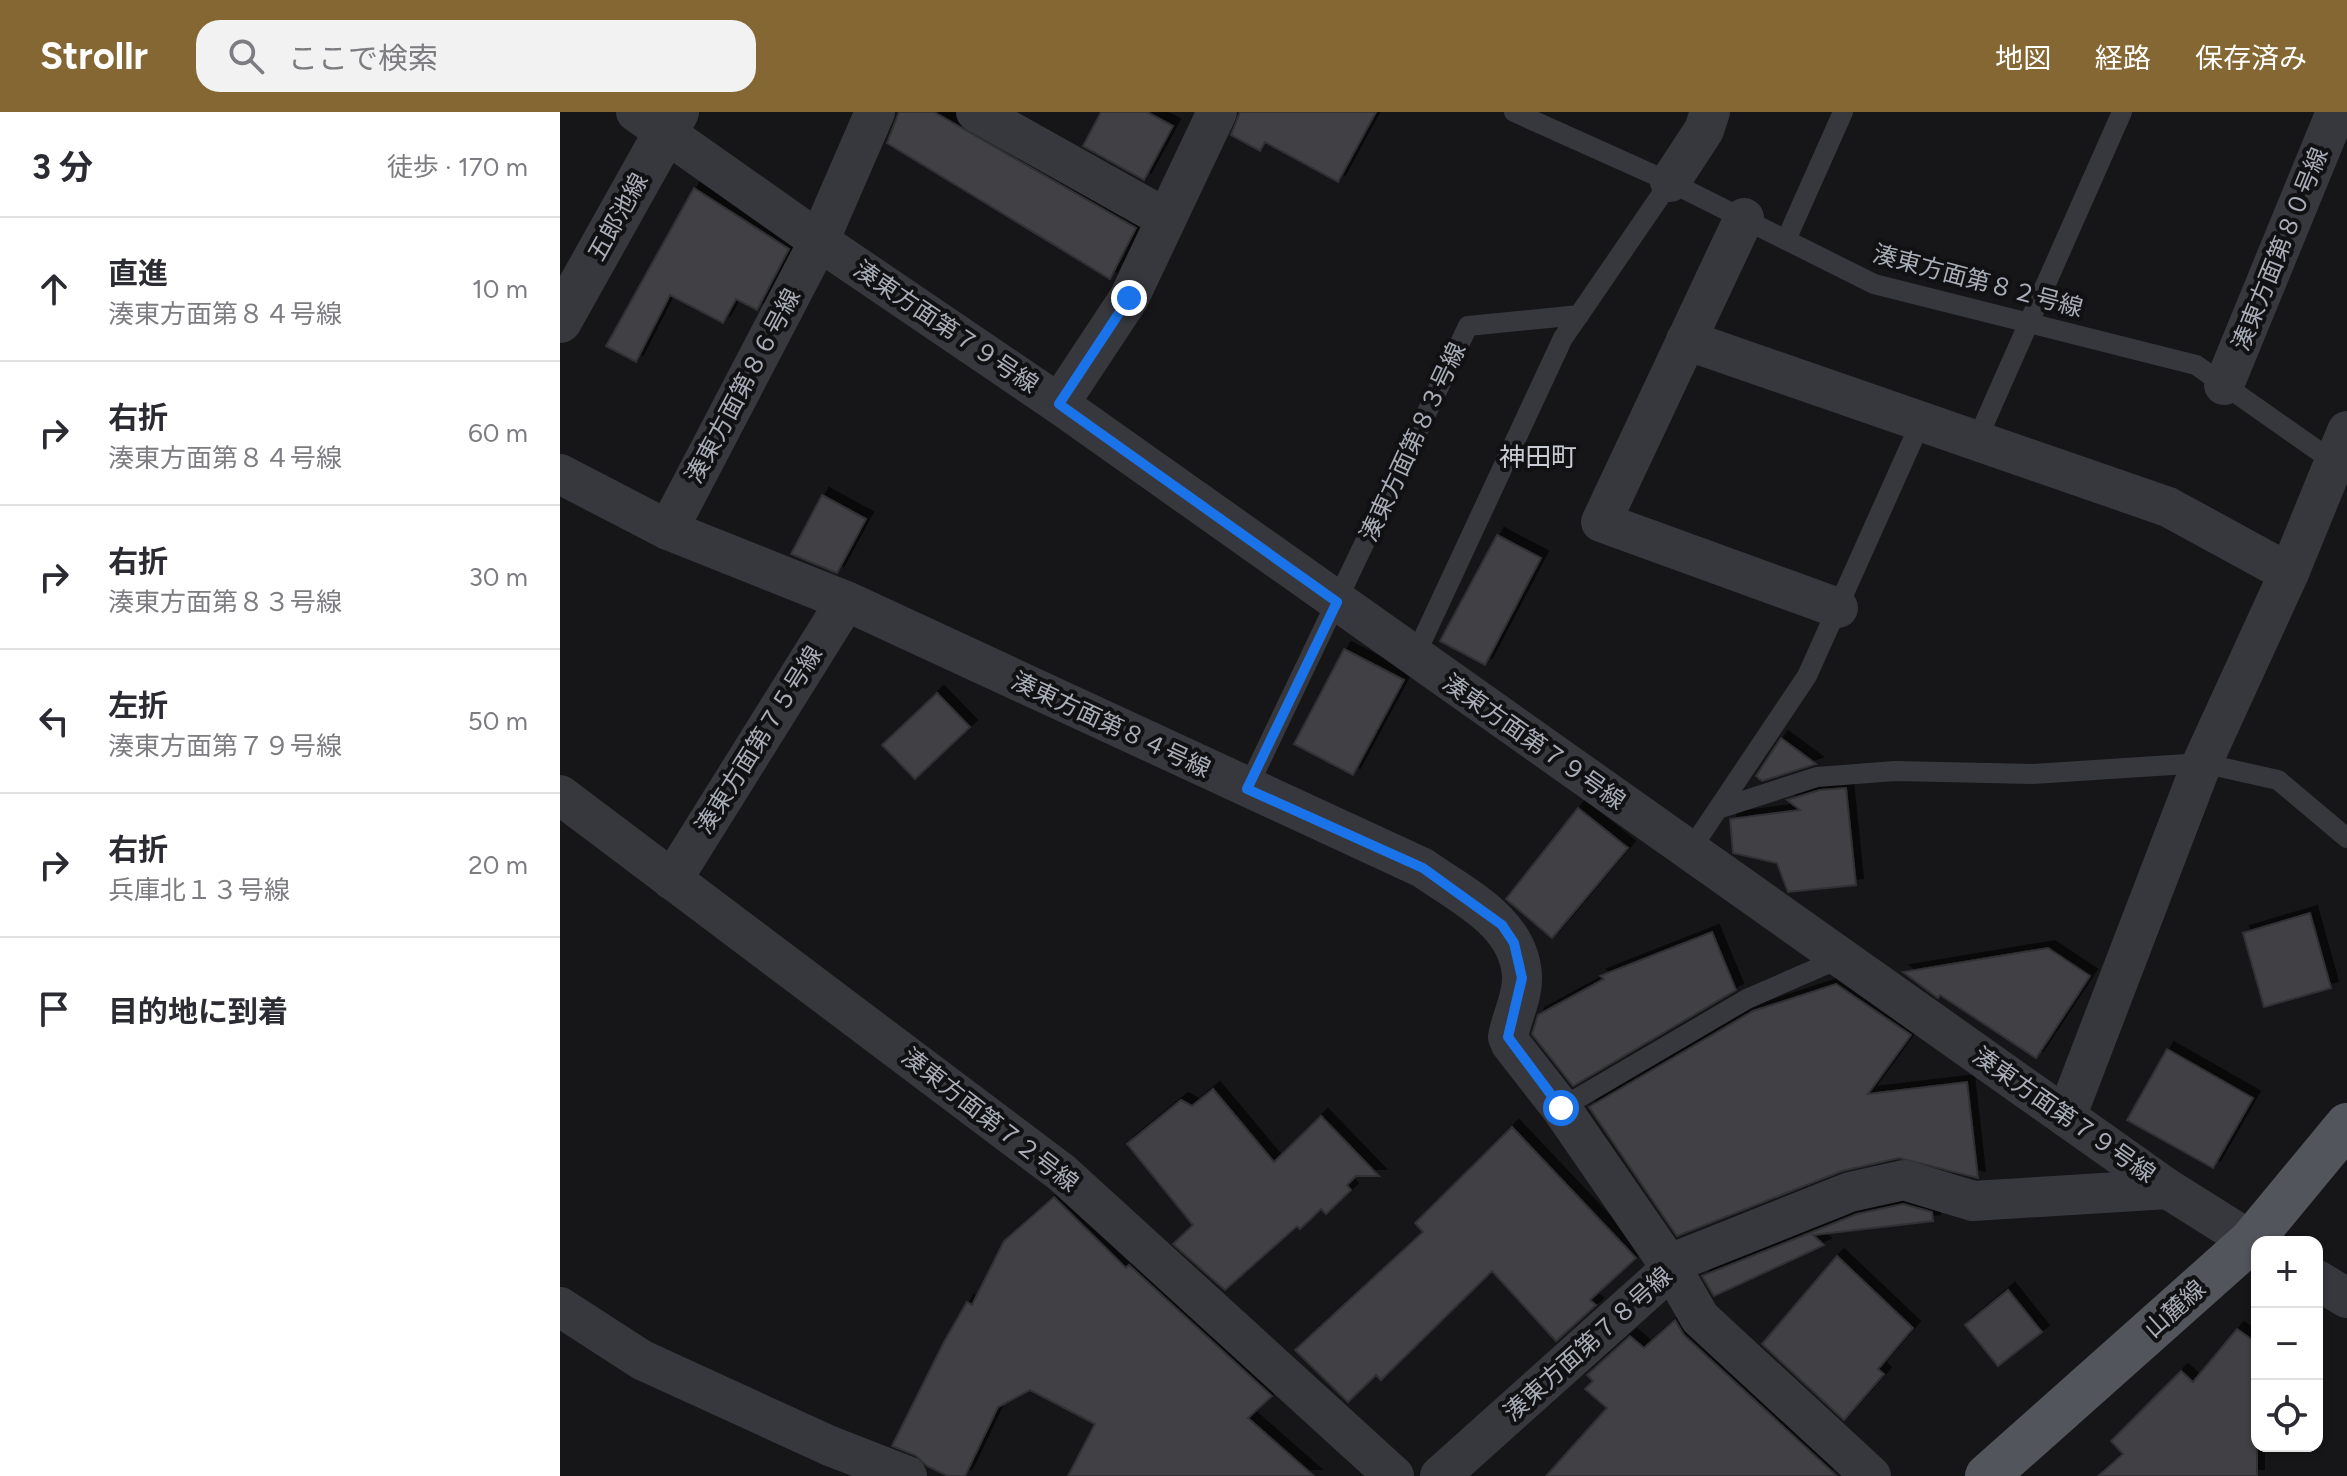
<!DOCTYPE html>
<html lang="ja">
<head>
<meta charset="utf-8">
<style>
  body { margin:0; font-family:Figtree,"Noto Sans JP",sans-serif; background:#f2f2f3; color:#2b2b33 }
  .controls { position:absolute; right:24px; bottom:24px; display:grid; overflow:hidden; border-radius:16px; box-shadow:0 2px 6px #0004 }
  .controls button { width:72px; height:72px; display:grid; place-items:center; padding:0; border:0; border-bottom:2px solid #e1e1e2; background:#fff; color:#2b2b33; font:40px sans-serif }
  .stop { position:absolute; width:24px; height:24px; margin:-18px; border:6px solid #1a73e8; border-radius:50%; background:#fff }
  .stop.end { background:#1a73e8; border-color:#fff; box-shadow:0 2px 8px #0008 }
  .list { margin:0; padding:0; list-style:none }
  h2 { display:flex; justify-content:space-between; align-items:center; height:104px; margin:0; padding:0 32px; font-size:34px }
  h2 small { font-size:26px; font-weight:400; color:#7c7c81 }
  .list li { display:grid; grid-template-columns:52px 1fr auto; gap:24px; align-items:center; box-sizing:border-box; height:144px; padding:0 32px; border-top:2px solid #e1e1e2 }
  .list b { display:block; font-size:30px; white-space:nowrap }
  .list p { margin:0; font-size:26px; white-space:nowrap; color:#7c7c81 }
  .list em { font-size:26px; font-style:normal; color:#7c7c81 }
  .icon { flex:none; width:44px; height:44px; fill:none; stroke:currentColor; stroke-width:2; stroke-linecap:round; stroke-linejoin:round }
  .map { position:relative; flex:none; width:1787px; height:1364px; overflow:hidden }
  header { display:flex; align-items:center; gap:48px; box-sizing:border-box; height:112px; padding:0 40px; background:#856733; color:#fff }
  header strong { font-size:38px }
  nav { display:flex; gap:44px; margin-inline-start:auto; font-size:28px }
  .search { width:560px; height:72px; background:#f2f2f3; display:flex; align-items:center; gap:20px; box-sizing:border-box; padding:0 28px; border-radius:24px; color:#7c7c81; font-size:30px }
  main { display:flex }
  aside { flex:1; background:#fff }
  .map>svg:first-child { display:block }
  .building { fill:#404145; stroke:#303034; stroke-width:2; filter:url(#shadow) }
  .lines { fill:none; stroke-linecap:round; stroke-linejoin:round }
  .service { stroke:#37383d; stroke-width:20 }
  .minor { stroke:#37383d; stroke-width:40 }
  .tertiary { stroke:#37383d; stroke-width:44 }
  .primary { stroke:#53555c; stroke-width:44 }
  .route { stroke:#1a73e8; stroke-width:10 }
  .labels { text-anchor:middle; stroke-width:8; stroke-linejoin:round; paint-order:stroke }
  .street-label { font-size:24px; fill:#a8adb8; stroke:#111113 }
  .neighbourhood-label { font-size:26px; fill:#c9ccd4; stroke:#111113 }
</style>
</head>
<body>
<header>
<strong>Strollr</strong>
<div class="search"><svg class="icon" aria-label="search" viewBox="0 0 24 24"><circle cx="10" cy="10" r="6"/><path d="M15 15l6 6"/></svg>ここで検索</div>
<nav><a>地図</a><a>経路</a><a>保存済み</a></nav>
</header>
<main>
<aside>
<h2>3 分<small>徒歩 · 170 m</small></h2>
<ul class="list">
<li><svg class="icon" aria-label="ahead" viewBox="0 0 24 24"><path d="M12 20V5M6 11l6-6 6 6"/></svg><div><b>直進</b><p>湊東方面第８４号線</p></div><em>10 m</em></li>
<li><svg class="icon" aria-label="right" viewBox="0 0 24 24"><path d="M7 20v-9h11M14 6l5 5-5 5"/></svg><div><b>右折</b><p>湊東方面第８４号線</p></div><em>60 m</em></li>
<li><svg class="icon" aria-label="right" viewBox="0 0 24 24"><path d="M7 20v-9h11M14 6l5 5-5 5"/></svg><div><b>右折</b><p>湊東方面第８３号線</p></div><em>30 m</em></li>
<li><svg class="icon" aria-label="left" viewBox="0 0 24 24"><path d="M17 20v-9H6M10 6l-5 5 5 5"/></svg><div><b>左折</b><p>湊東方面第７９号線</p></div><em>50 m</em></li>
<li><svg class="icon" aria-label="right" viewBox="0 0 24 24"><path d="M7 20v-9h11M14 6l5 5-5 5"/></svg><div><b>右折</b><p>兵庫北１３号線</p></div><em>20 m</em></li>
<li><svg class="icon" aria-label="arrive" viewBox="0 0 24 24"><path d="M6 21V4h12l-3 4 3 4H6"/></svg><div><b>目的地に到着</b></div></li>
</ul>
</aside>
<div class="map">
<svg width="1787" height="1364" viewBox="0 0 1787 1364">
  <defs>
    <filter id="shadow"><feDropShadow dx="7" dy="-7" stdDeviation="0" flood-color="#0009"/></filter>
  </defs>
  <rect width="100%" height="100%" fill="#161618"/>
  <g class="building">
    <polygon points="339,0 374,0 576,116 550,167 327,31"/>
    <polygon points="541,0 587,0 613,14 584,68 523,34"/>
    <polygon points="680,0 816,0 778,70 705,30 700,39 671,23"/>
    <polygon points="134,76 229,137 197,198 176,187 163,211 110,183 76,250 46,234"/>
    <polygon points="262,383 306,407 277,461 231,442"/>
    <polygon points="937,423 981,446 925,553 880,529"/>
    <polygon points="784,537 844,568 793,663 734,632"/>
    <polygon points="377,581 410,615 355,667 322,633"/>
    <polygon points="1221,626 1256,652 1202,669 1196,664"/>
    <polygon points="1286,676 1296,773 1228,780 1217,751 1173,741 1170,707 1240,698 1227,688 1260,678"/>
    <polygon points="1018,696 1068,736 992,826 946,787"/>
    <polygon points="1750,801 1771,876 1704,895 1683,821"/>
    <polygon points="1152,820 1176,878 1013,974 972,922 978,903 1044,867 1040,864"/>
    <polygon points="1488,836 1530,864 1476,946 1380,883 1378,886 1343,860"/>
    <polygon points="1276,872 1351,923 1308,982 1407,970 1418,1066 1339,1046 1282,1059 1117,1124 1029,995 1193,899"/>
    <polygon points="1607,937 1693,986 1653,1056 1567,1008"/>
    <polygon points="653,977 714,1050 761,1004 819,1064 796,1064 787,1073 791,1078 766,1102 761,1097 740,1117 737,1114 665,1178 613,1132 633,1113 567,1032 621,988 632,994"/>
    <polygon points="952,1015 1076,1146 1030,1188 1036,1193 996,1229 932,1159 821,1268 816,1263 788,1290 735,1238 863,1120 855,1111"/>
    <polygon points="494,1085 566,1156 569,1153 712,1284 688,1306 754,1364 508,1364 535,1312 470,1278 438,1295 405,1364 388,1364 367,1354 355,1343 332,1334 384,1230 407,1190 412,1193 444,1129"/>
    <polygon points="1343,1092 1372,1100 1373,1109 1253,1123 1264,1133 1154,1184 1142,1164 1297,1102"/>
    <polygon points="1277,1144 1353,1216 1318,1257 1324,1262 1284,1308 1202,1232"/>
    <polygon points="1448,1178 1482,1220 1438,1254 1405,1213"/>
    <polygon points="1115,1208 1124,1223 1277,1364 986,1364 1047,1296 1025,1277 1033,1269 1027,1263 1070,1224 1084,1236"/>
    <polygon points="1677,1217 1697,1231 1697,1364 1538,1364 1563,1342 1551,1329 1621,1259 1633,1270"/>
  </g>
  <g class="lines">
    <g class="service">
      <polyline points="954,0 1110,70 1314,172 1636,253 1774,350"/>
      <polyline points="1226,128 1283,0"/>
      <polyline points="1416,330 1562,0"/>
      <polyline points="854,546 1003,226 1019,203"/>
      <polyline points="687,677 908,214 1019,203 1110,70"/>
      <polyline points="1158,697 1257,665 1335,659 1473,662 1642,651 1718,668 1787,726"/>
      <polyline points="1129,740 1247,564 1360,312"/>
      <polyline points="1001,996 1187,887 1283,845"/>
    </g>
    <g class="minor">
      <polyline points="76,0 259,129 499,292 1608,1077 1697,1133"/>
      <polyline points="416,0 605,106"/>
      <polyline points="1110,70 1144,18 1150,0"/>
      <polyline points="1184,106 1041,410 1278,496"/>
      <polyline points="1126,228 1608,395 1729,461"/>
      <polyline points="1664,273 1776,0"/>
      <polyline points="499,292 569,186 657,0"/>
      <path d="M0,362L108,418L286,489L863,756C902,784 960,810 962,865C963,885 951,906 948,925L951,932L1001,996L1112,1157L1140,1206L1311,1364"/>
      <polyline points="108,418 259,129 315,0"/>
      <polyline points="0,683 502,1061 834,1364"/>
      <polyline points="112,768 286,489"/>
      <polyline points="1506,1005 1642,651 1729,461 1787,319"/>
      <polyline points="1757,1168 1787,1186"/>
      <polyline points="0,1195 82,1248 270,1334 347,1364"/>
      <polyline points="880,1364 1122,1147 1290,1080 1344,1068 1413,1089 1608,1077"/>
    </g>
    <polyline class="tertiary" points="0,209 117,0"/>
    <polyline class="primary" points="1427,1364 1691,1129 1787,1013"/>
  </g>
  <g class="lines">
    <polyline class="route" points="569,186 499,292 777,490 687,677 863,756 942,813 954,831 962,866 948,925 1001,996"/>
  </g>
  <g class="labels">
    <g class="street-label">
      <text transform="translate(58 105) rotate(-61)" y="8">五郎池線</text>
      <text transform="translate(1720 137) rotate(-68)" y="8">湊東方面第８０号線</text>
      <text transform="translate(1418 169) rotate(15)" y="8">湊東方面第８２号線</text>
      <text transform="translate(386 215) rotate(34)" y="8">湊東方面第７９号線</text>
      <text transform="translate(183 274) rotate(-62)" y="8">湊東方面第８６号線</text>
      <text transform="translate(853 330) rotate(-65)" y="8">湊東方面第８３号線</text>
      <text transform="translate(551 613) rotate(25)" y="8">湊東方面第８４号線</text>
      <text transform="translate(199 628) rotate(-58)" y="8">湊東方面第７５号線</text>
      <text transform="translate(974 630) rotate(35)" y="8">湊東方面第７９号線</text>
      <text transform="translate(1504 1003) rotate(35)" y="8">湊東方面第７９号線</text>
      <text transform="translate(430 1008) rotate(38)" y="8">湊東方面第７２号線</text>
      <text transform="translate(1615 1197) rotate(-42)" y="8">山麓線</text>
      <text transform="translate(1028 1232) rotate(-42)" y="8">湊東方面第７８号線</text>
    </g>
    <g class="neighbourhood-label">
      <text x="978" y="354">神田町</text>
    </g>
  </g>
</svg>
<div class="controls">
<button>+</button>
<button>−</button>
<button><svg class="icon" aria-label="locate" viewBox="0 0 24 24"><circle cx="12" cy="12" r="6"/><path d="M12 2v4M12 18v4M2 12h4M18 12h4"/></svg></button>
</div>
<div class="stop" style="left:1001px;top:996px"></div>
<div class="stop end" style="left:569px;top:186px"></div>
</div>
</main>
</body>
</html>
